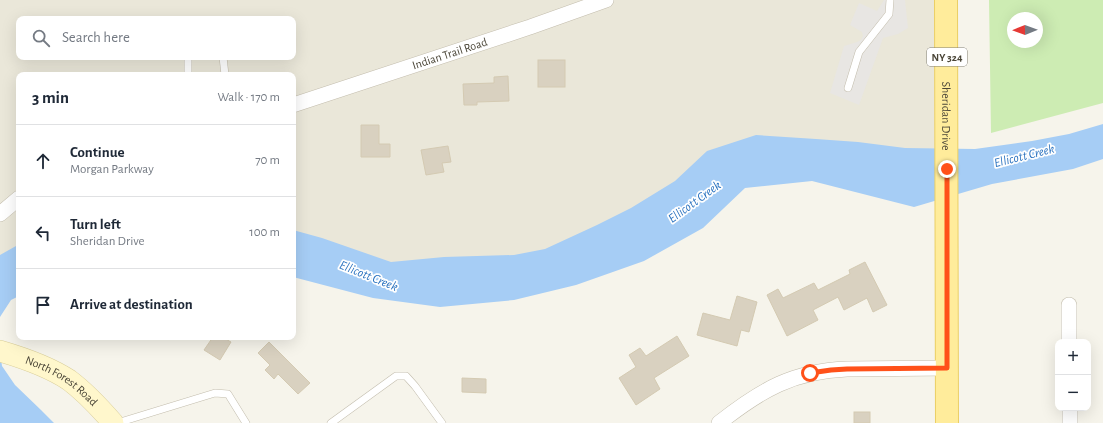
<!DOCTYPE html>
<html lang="en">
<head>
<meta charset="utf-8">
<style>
  body { margin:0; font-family:"Alegreya Sans",sans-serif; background:#f2f2f3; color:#1f2937 }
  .controls { position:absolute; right:12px; bottom:12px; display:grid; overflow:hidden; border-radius:8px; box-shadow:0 4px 16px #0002 }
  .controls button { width:36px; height:36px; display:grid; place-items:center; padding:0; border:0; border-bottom:1px solid #e0e1e3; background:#fff; color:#1f2937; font:20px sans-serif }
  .compass { position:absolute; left:1007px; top:12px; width:36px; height:36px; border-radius:50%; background:#fff; box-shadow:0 4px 16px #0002; rotate:269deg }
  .stop { position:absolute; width:12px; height:12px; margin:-9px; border:3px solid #ff5119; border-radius:50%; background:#fff }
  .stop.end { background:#ff5119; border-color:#fff; box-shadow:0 1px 4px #0008 }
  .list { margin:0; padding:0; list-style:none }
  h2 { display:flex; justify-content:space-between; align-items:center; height:52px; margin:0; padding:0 16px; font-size:17px }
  h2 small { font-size:13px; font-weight:400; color:#747a83 }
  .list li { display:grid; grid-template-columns:26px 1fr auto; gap:12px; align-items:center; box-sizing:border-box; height:72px; padding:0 16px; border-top:1px solid #e0e1e3 }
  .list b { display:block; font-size:15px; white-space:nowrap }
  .list p { margin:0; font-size:13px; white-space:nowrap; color:#747a83 }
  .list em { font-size:13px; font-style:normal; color:#747a83 }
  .icon { flex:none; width:22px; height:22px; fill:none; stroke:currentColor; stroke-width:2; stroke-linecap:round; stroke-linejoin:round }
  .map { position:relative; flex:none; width:1103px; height:423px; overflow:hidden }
  .search { position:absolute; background:#fff; box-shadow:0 4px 16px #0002; left:16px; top:16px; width:280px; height:44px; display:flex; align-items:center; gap:10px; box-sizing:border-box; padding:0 14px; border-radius:8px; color:#747a83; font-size:15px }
  .panel { position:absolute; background:#fff; box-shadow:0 4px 16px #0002; left:16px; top:72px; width:280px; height:268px; border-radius:8px }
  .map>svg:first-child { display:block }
  .residential { fill:#eae7d9; fill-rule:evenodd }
  .green { fill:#cdecb3; fill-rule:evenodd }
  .parking { fill:#e8e6e3 }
  .water { fill:#a6cdf5 }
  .building { fill:#d9d1c0; stroke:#d4cab2 }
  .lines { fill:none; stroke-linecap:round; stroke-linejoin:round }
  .lane-casing { stroke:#c3bdad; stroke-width:8 }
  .street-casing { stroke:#c3bdad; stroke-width:16 }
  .secondary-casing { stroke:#d8cd99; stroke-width:22 }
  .primary-casing { stroke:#ebcf65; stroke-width:24 }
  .lane { stroke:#fff; stroke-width:7 }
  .street { stroke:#fff; stroke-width:15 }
  .secondary { stroke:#fff7cc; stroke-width:21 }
  .primary { stroke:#ffec9b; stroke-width:22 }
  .route { stroke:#ff5119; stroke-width:5 }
  .labels { text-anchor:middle; stroke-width:3.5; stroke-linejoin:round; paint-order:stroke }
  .shield { fill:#fff; stroke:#817e74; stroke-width:1 }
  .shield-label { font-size:11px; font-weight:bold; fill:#4b4638 }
  .street-label { font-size:12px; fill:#4b4638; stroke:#fff }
  .water-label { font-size:13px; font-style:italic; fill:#2a72bf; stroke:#fff }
</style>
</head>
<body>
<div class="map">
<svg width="1103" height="423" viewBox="0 0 1103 423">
  <rect width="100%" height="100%" fill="#f6f4eb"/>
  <path class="residential" d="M0,0H946L947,169L747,162L677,217L407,290L293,244V75H19V276L0,281ZM19,19H293V57H19Z"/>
  <path class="green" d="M989,0H1103V103L991,133ZM1013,18H1037V42H1013Z"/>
  <polygon class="parking" points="884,0 905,0 908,28 898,34 883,38 859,105 830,93 844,46 857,42 861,40 863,36 862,32 850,25 859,3 877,11"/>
  <g class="water">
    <polygon points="1103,124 1103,159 1073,169 992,184 914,207 812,181 745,188 703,228 644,261 576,285 514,300 440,307 373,298 293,277 293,230 322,238 391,262 444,257 514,255 545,249 597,225 631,208 675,181 707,151 756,135 816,139 858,142 905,148 975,149 1032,141 1069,134"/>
    <polygon points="16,246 19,246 19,296 11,300 0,317 0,255"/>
    <polygon points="0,352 2,366 15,385 41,410 54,423 0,423"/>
  </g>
  <g class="building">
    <rect x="538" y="60" width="27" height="27"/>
    <polygon points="508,76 509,101 477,102 477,105 464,105 463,84 494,83 494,77"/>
    <polygon points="361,125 379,125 379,144 390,144 390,157 361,157"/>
    <polygon points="448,146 451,162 442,163 444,172 426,175 421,150"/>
    <polygon points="865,262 887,305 873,312 867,298 844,310 838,297 813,310 818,320 787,336 767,295 778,289 783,298 814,283 818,290 850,274 849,270"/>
    <polygon points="737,296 757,302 749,332 741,330 737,346 697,335 703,313 730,320"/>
    <polygon points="677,336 689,356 654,378 660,389 636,405 619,378 636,367 629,355 640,348 646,356"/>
    <polygon points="213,337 222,337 231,342 220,360 204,350"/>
    <polygon points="269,342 310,383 298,394 278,374 274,379 265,370 270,365 258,353"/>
    <polygon points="462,378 486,379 486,393 462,392"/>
    <rect x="854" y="412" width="16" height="11"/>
  </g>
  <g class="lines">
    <defs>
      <g id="lane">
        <polyline points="188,57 188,75"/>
        <polyline points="223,57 225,75"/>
        <polyline points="848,88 859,52 889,14 890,0"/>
        <polyline points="117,423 215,393 228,394 246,423"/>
        <polyline points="331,423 396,376 406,376 415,386 442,423"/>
      </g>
      <g id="street">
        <path id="s1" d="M293,105L530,27L606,0"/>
        <polyline points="0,214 19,198"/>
        <polyline points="1069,305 1069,342"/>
        <polyline points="1070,408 1070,423"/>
        <path d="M719,423C761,390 793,371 847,369L947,368"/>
      </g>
      <g id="secondary">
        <path id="s2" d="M0,351C24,358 48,366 69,380C85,392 100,408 113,423"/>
      </g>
      <g id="primary">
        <path id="s3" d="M946,0L947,423"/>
      </g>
    </defs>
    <use href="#lane" class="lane-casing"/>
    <use href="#street" class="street-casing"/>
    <use href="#secondary" class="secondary-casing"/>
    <use href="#primary" class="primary-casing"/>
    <use href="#lane" class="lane"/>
    <use href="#street" class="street"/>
    <use href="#secondary" class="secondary"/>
    <use href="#primary" class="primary"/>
  </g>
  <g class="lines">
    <polyline class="route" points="810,373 831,370 847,369 947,368 947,169"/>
  </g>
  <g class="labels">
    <rect class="shield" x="927" y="48" width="40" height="18" rx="3"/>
    <g class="shield-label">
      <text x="947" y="61">NY 324</text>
    </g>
    <g class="street-label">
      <text dy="4" stroke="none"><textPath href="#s1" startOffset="165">Indian Trail Road</textPath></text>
      <text dy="4" stroke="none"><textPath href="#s3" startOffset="116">Sheridan Drive</textPath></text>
      <text dy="4" stroke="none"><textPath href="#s2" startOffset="69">North Forest Road</textPath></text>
    </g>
    <g class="water-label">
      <text transform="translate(1024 155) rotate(-14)" y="5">Ellicott Creek</text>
      <text transform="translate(694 201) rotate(-36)" y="5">Ellicott Creek</text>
      <text transform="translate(369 275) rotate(22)" y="5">Ellicott Creek</text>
    </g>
  </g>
</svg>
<div class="controls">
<button>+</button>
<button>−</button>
</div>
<svg class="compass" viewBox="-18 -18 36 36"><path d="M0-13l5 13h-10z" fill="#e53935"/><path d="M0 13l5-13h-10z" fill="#747a83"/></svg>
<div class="stop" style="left:810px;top:373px"></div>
<div class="stop end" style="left:947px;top:169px"></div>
<div class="search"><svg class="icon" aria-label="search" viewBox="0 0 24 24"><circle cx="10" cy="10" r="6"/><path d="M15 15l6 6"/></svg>Search here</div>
<section class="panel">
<h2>3 min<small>Walk · 170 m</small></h2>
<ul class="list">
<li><svg class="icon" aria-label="ahead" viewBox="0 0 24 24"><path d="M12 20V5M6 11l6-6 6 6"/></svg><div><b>Continue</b><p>Morgan Parkway</p></div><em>70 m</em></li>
<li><svg class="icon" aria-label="left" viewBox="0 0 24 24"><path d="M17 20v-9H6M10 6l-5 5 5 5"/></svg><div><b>Turn left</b><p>Sheridan Drive</p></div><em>100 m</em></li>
<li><svg class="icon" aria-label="arrive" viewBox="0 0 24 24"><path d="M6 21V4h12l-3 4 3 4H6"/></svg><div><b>Arrive at destination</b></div></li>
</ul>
</section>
</div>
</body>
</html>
